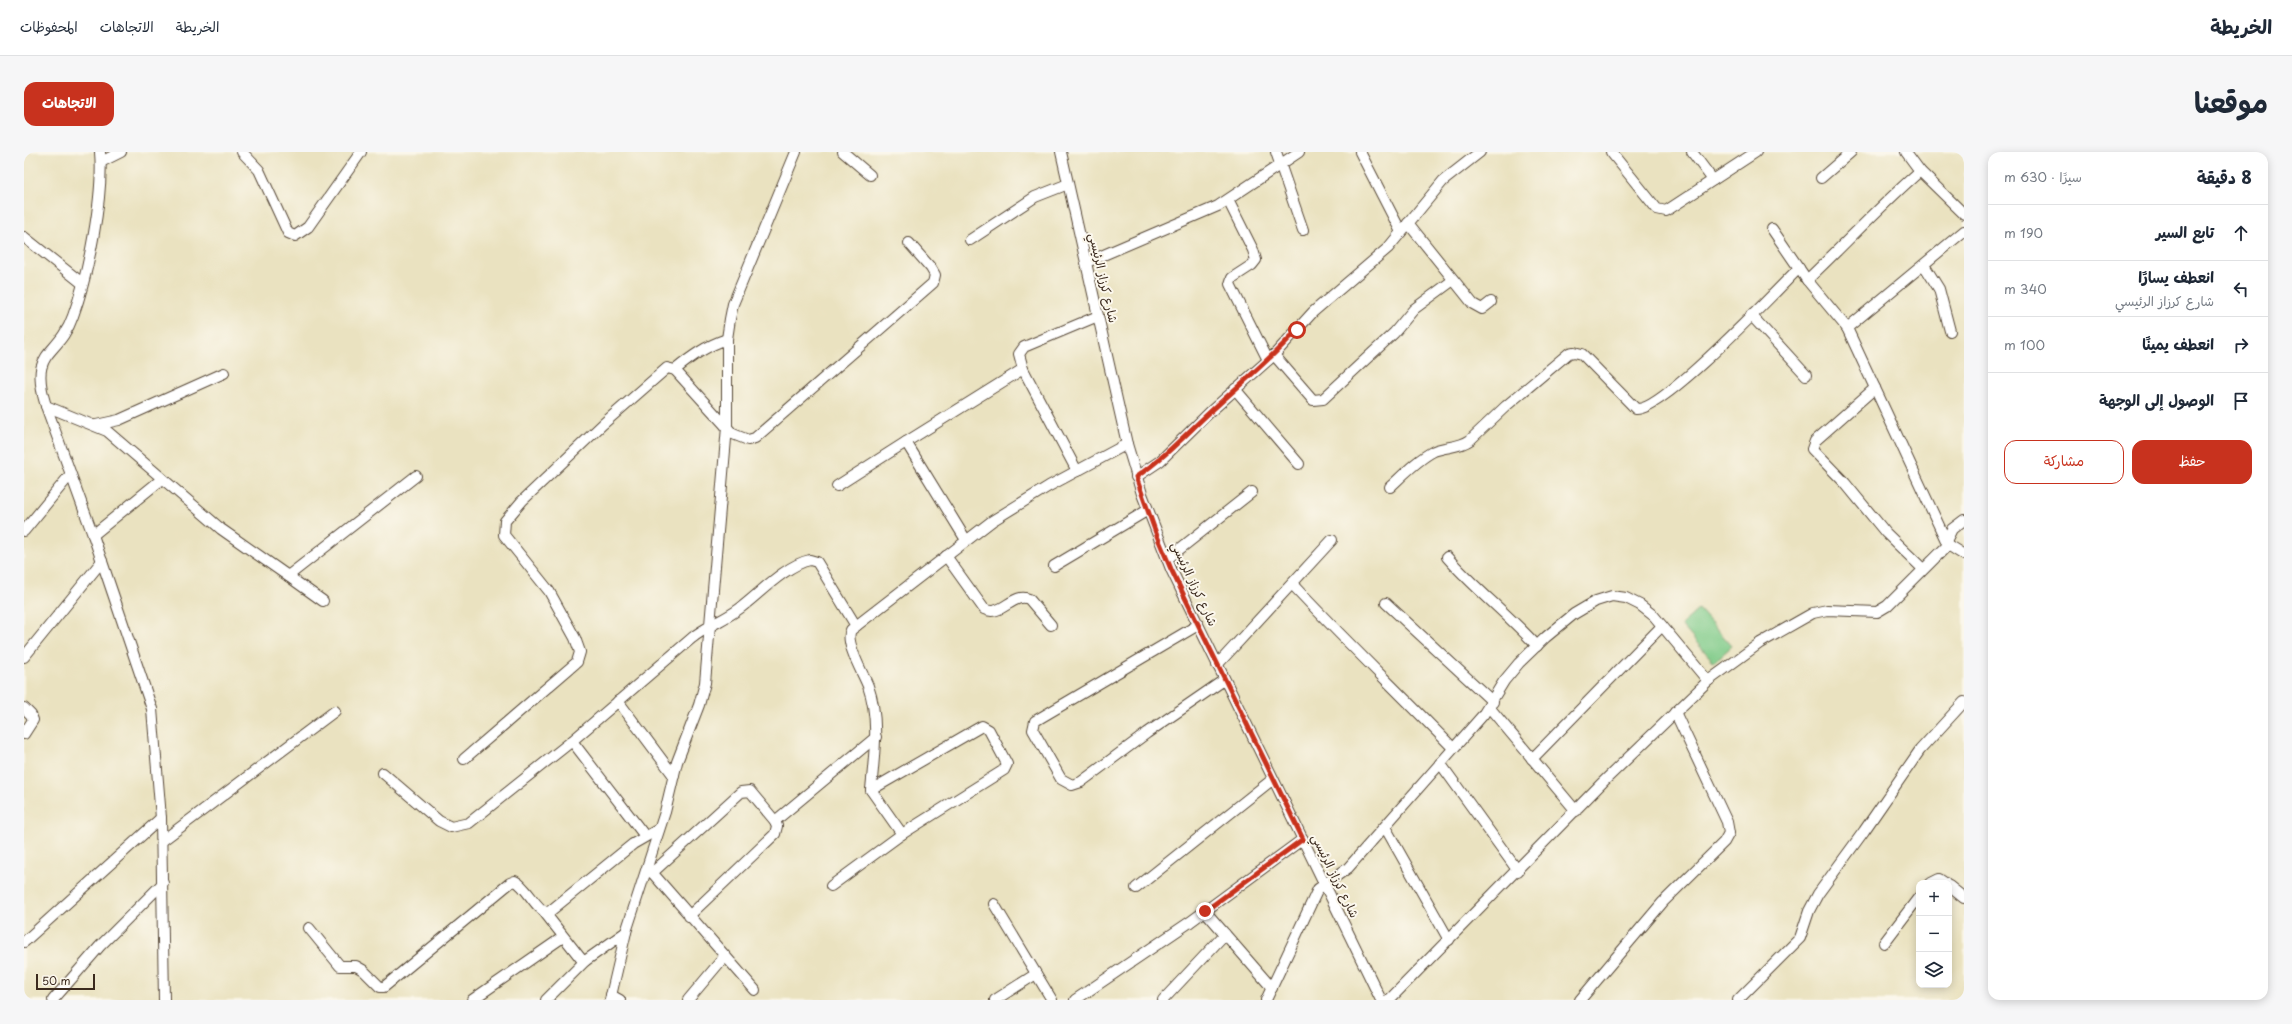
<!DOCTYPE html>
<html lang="ar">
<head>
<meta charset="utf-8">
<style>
  body { margin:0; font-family:"Playpen Sans","Playpen Sans Arabic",sans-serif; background:#f6f6f7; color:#1f2937; direction:rtl }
  .controls { position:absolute; right:12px; bottom:12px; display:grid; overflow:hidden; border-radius:8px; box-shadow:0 2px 10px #0003 }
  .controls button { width:36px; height:36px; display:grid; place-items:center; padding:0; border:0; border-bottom:1px solid #e0e1e3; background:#fff; color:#1f2937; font:20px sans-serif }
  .scale { position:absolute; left:12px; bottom:10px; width:59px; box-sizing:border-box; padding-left:4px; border:2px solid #3b2a1e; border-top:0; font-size:11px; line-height:14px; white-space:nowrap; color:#3b2a1e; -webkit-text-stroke:3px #fbf7ec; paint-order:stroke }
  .stop { position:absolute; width:12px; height:12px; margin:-9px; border:3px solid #c8321e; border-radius:50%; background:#fff }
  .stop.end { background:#c8321e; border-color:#fff; box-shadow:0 1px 4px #0008 }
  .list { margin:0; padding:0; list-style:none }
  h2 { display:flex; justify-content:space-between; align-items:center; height:52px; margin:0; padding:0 16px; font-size:17px }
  h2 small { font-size:13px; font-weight:400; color:#747a83 }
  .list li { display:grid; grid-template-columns:26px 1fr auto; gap:12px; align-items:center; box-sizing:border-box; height:56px; padding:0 16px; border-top:1px solid #e0e1e3 }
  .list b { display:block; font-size:15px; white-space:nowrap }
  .list p { margin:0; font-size:13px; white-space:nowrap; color:#747a83 }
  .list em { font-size:13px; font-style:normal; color:#747a83 }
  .actions { display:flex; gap:8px; padding:12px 16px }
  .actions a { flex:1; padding:9px 0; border:1px solid #c8321e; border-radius:12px; text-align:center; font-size:14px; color:#c8321e }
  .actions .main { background:#c8321e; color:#fff }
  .icon { flex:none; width:22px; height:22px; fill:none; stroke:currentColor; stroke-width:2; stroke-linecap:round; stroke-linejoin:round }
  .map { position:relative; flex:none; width:1940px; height:848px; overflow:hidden; direction:ltr; border-radius:12px }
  header { display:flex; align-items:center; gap:24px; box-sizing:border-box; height:56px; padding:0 20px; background:#fff; border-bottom:1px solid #e0e1e3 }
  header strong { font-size:19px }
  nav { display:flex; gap:22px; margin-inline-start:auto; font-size:14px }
  .intro { display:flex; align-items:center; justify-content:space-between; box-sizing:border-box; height:96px; padding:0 24px }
  h1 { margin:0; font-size:28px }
  .button { padding:10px 18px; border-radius:12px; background:#c8321e; color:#fff; font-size:14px; font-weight:700 }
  main { display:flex; gap:24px; padding:0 24px }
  aside { flex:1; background:#fff; border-radius:12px; box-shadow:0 2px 10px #0003 }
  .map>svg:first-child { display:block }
  .green { fill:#7fcb88; stroke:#5d7a53 }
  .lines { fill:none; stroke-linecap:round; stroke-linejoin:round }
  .minor-casing { stroke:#554636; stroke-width:12 }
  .minor { stroke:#fff; stroke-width:10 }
  .route { stroke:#c8321e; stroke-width:5 }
  .labels { text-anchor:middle; stroke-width:4; stroke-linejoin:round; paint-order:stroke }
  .street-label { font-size:12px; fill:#3b2a1e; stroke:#fbf7ec }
</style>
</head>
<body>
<header>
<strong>الخريطة</strong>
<nav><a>الخريطة</a><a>الاتجاهات</a><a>المحفوظات</a></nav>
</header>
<div class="intro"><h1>موقعنا</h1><a class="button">الاتجاهات</a></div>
<main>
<aside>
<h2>8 دقيقة<small>سيرًا · 630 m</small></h2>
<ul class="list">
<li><svg class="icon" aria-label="ahead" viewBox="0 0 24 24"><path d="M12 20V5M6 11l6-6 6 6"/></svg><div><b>تابع السير</b></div><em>190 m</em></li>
<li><svg class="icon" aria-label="left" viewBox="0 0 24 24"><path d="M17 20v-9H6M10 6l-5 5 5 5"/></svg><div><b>انعطف يسارًا</b><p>شارع كرزاز الرئيسي</p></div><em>340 m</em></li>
<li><svg class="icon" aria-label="right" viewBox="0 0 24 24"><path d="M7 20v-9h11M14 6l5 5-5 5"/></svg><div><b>انعطف يمينًا</b></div><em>100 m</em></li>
<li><svg class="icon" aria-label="arrive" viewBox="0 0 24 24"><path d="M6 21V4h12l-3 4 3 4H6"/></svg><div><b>الوصول إلى الوجهة</b></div></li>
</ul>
<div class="actions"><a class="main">حفظ</a><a>مشاركة</a></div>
</aside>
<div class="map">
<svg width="1940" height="848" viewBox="0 0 1940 848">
  <rect width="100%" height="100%" fill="#fbf7ec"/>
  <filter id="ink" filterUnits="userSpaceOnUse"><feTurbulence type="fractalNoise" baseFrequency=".025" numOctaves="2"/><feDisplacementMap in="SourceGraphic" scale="8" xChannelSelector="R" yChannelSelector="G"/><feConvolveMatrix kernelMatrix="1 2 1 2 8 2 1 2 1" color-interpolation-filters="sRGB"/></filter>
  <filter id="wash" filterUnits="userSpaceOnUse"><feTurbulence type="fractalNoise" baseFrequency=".012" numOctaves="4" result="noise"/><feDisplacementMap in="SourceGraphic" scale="16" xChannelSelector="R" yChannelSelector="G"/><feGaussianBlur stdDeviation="0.9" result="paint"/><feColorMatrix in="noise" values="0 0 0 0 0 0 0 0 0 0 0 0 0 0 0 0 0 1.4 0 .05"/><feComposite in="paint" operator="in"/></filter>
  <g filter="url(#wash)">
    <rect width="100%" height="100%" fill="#eae2c0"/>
    <polygon class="green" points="1675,457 1708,494 1690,510 1657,473"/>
  </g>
  <g filter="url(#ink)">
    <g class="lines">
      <defs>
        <g id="minor">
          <path d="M76,0C80,44 64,123 49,164C34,207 4,196 22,254L69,383L128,557L137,666L140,848"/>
          <polyline points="218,0 235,18 264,81 271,84 284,75 337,0"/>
          <polyline points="819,0 846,23"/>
          <polyline points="1037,0 1103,292 1118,342 1147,417 1357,848"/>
          <polyline points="1252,0 1279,78"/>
          <polyline points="1336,0 1377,80"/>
          <polyline points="1587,0 1633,57 1642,59 1732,0"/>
          <polyline points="1668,0 1689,28"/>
          <polyline points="1882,0 1896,19 1940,62"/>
          <polyline points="77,10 97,0"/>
          <polyline points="1797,26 1827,0"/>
          <polyline points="1204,48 1229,98 1232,108 1228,113 1208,126 1206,132 1244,208"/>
          <polyline points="1384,71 1449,152 1458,157 1467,150"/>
          <polyline points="1748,77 1783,128 1823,176"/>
          <polyline points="0,85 58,131"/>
          <polyline points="946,88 1011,45 1044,32"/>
          <polyline points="1063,110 1194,54 1275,0"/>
          <polyline points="1900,113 1915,137 1926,179"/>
          <path d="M1783,128C1821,92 1856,54 1896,19"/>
          <polyline points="1727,163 1782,223"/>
          <polyline points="1250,203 1289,248 1299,247 1370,181 1390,157 1428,129"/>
          <path d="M651,218C668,204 682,194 703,187"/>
          <polyline points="1851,236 1791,289 1788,297 1821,331 1862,381 1899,417"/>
          <polyline points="1211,237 1275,312"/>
          <polyline points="22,254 83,279 197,377 264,424 392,324"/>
          <polyline points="72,273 95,268 200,221"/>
          <polyline points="882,290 999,217"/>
          <polyline points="1053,319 999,217 995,202 1000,195 1074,164"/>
          <polyline points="1112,325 1136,309 1186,260 1250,203 1289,160 1364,96 1419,29 1456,0"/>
          <polyline points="813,334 882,290 942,388"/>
          <path d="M1366,335C1379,323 1394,307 1410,299C1422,294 1435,296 1446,288L1482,254L1545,201L1550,200L1558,202L1612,257C1638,260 1751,140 1775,116"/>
          <polyline points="0,379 46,323"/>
          <polyline points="69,383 138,327"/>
          <polyline points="1922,389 1928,377 1940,368"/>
          <polyline points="1924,393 1940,403"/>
          <path d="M922,404L960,457C977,466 989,440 1005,447L1027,473"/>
          <path d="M1423,405C1451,437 1484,462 1513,494"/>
          <polyline points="1143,407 1228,340"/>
          <polyline points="1030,414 1124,358"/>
          <polyline points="264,424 299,449"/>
          <path d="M1268,432C1320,488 1376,541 1429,596"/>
          <polyline points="1362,451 1469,550"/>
          <polyline points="1174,473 1011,569 1009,578 1037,627 1048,633 1057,630 1123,581 1200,528"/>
          <polyline points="832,474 968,369 1025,334 1103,292"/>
          <polyline points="0,505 78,409"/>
          <polyline points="1193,513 1308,388"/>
          <polyline points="594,549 650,624"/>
          <polyline points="1465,555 1552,659"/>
          <polyline points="0,556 7,563 9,568 0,582"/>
          <polyline points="548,589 621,684"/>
          <polyline points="440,607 553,510 556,500 551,486 525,439 480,383 481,369 498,349 579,272 643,216 651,218 709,282 724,288 731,286 909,131 911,123 907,116 885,91"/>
          <polyline points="1508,607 1638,474"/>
          <polyline points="1416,611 1494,719"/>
          <path d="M359,621L415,669L427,675L445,671L548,589L668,486C683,474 700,468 715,457C735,442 762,413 786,408L793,410L832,474L827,478C820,490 839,521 844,534C856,568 850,603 847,638L878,682"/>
          <polyline points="751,669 852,585"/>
          <polyline points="1361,675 1425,788"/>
          <polyline points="138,689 311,559"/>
          <polyline points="625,717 731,838"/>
          <polyline points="628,721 717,640 726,639 751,669 753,674 751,682 665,764"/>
          <polyline points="1907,731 1915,727 1921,731"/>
          <polyline points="807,734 878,682 980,618 983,612 965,578 958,574 847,638"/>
          <polyline points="1925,734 1940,746"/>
          <polyline points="1112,736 1249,627"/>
          <polyline points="970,752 1028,848"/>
          <polyline points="1181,759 1248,836"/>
          <polyline points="521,761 558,808 561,809 602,780"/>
          <path d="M285,776L316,814H332L339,818L356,835H360L486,731L491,729C503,734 514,762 525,760L609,692L635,677"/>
          <polyline points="0,790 137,666"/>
          <polyline points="1860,791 1895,745"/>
          <polyline points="587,843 596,848"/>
          <polyline points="29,848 76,794 139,731"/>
          <polyline points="448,848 539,785"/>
          <polyline points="522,848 561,809"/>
          <polyline points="586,848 602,780 641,660 653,610 675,553 681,531 703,275 703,187 706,167 709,152 772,0"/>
          <polyline points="664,848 701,804"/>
          <polyline points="971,848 1012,822"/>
          <polyline points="1051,848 1166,770 1279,687"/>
          <polyline points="1139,848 1201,782"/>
          <polyline points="1242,848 1294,737 1324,716 1459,563 1480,529 1495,511 1522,485 1550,462 1572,449 1588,444 1602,446 1616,453 1630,464 1684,529"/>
          <polyline points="1365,848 1579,630 1684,529 1736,491 1789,461 1803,458 1853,460 1863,454 1924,393 1823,176 1940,79"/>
          <polyline points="1556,848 1639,750 1700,690 1705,681 1703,670 1651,560"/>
          <polyline points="1714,848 1776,786 1785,759 1794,742 1840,679 1896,598 1940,550"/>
        </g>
      </defs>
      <use href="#minor" class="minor-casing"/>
      <use href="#minor" class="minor"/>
    </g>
  </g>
  <g class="lines" filter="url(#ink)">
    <path class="route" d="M1181,759L1279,687L1147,417L1133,384L1112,325C1140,306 1161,283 1186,260C1215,233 1246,208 1273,178"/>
  </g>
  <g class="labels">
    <g class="street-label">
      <text transform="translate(1079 126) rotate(77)" y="4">شارع كرزاز الرئيسي</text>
      <text transform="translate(1170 432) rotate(65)" y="4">شارع كرزاز الرئيسي</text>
      <text transform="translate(1311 724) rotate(64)" y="4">شارع كرزاز الرئيسي</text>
    </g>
  </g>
</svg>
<div class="controls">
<button>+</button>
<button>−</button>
<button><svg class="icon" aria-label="layers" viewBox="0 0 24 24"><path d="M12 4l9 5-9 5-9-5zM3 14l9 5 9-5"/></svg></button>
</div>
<div class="scale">50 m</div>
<div class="stop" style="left:1273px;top:178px"></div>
<div class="stop end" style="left:1181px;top:759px"></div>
</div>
</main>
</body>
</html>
